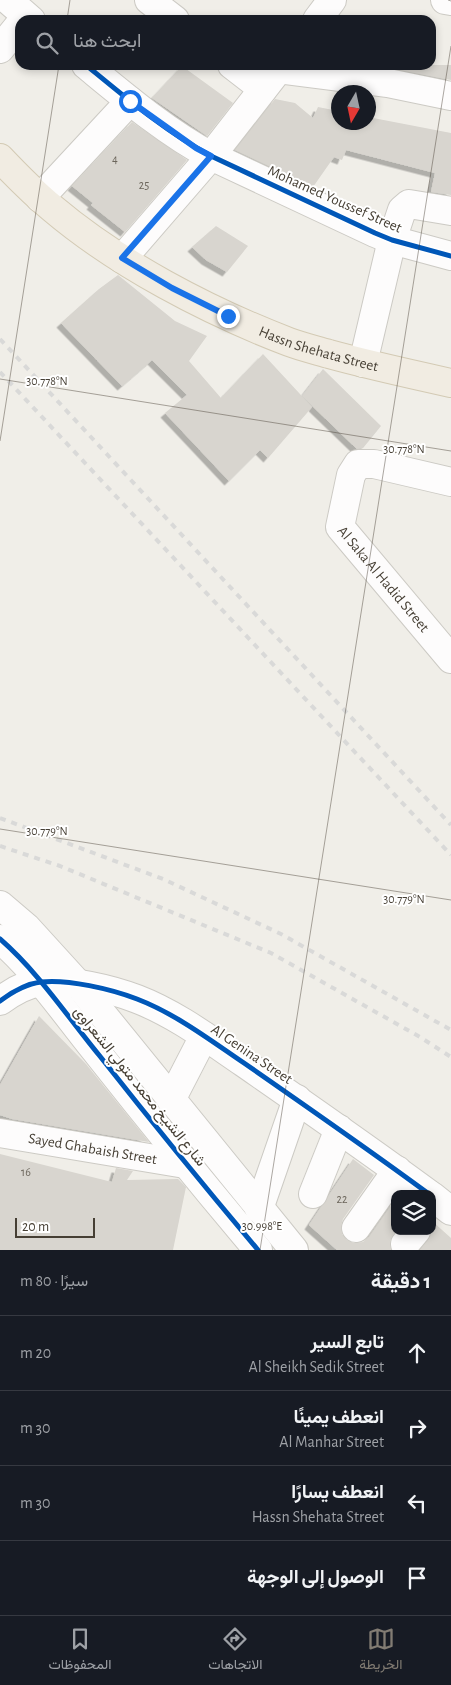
<!DOCTYPE html>
<html lang="ar">
<head>
<meta charset="utf-8">
<style>
  body { margin:0; font-family:"Alegreya Sans",Vazirmatn,sans-serif; background:#242831; color:#f1f3f6; direction:rtl }
  .controls { position:absolute; right:15px; bottom:15px; display:grid; overflow:hidden; border-radius:10px; box-shadow:0 2px 8px #0003 }
  .controls button { width:45px; height:45px; display:grid; place-items:center; padding:0; border:0; border-bottom:1px solid #363941; background:#171b24; color:#f1f3f6; font:25px sans-serif }
  .compass { position:absolute; left:331px; top:85px; width:45px; height:45px; border-radius:50%; background:#171b24; box-shadow:0 2px 8px #0003; rotate:189deg }
  .scale { position:absolute; left:15px; bottom:12px; width:80px; box-sizing:border-box; padding-left:5px; border:2px solid #463f34; border-top:0; font-size:14px; line-height:18px; white-space:nowrap; color:#463f34; -webkit-text-stroke:4px #fff; paint-order:stroke }
  .stop { position:absolute; width:15px; height:15px; margin:-11px; border:4px solid #1a73e8; border-radius:50%; background:#fff }
  .stop.end { background:#1a73e8; border-color:#fff; box-shadow:0 1px 5px #0008 }
  .list { margin:0; padding:0; list-style:none }
  h2 { display:flex; justify-content:space-between; align-items:center; height:65px; margin:0; padding:0 20px; font-size:21px }
  h2 small { font-size:16px; font-weight:400; color:#9ea1a6 }
  .list li { display:grid; grid-template-columns:32px 1fr auto; gap:15px; align-items:center; box-sizing:border-box; height:75px; padding:0 20px; border-top:1px solid #363941 }
  .list b { display:block; font-size:19px; white-space:nowrap }
  .list p { margin:0; font-size:16px; white-space:nowrap; color:#9ea1a6 }
  .list em { font-size:16px; font-style:normal; color:#9ea1a6 }
  .icon { flex:none; width:28px; height:28px; fill:none; stroke:currentColor; stroke-width:2; stroke-linecap:round; stroke-linejoin:round }
  .map { position:relative; flex:none; width:451px; height:1250px; overflow:hidden; direction:ltr }
  .search { position:absolute; background:#171b24; box-shadow:0 2px 8px #0003; left:15px; right:15px; top:15px; height:55px; display:flex; align-items:center; gap:12px; box-sizing:border-box; padding:0 18px; border-radius:15px; color:#9ea1a6; font-size:19px }
  .sheet { height:365px; background:#171b24 }
  nav { display:flex; justify-content:space-around; align-items:center; box-sizing:border-box; height:70px; border-top:1px solid #363941; background:#171b24; font-size:14px; color:#9ea1a6 }
  nav a { display:grid; justify-items:center; gap:2px }
  nav .on { color:#827c73 }
  .map>svg:first-child { display:block }
  .building { fill:#d8d5cf; filter:url(#shadow) }
  .lines { fill:none; stroke-linecap:round; stroke-linejoin:round }
  .minor-casing { stroke:#cccac4; stroke-width:30 }
  .major-casing { stroke:#d3cab4; stroke-width:30 }
  .minor { stroke:#fdfcfc; stroke-width:28 }
  .major { stroke:#f1ece2; stroke-width:28 }
  .rail { stroke:#d9d9d8; stroke-width:4; stroke-dasharray:6 6; stroke-linecap:butt }
  .cycleway-casing { stroke:#fff; stroke-width:8 }
  .cycleway { stroke:#0057b8; stroke-width:5 }
  .route { stroke:#1a73e8; stroke-width:6 }
  .ticks { fill:none; stroke:#463f34; stroke-width:1; stroke-opacity:0.45 }
  .labels { text-anchor:middle; stroke-width:4; stroke-linejoin:round; paint-order:stroke }
  .number-label { font-size:12px; fill:#6c665c }
  .street-label { font-size:15px; fill:#463f34; stroke:#fff }
  .ticks-label { font-size:12px; text-anchor:middle; fill:#463f34; stroke:#fff; stroke-width:4; stroke-linejoin:round; paint-order:stroke }
</style>
</head>
<body>
<div class="map">
<svg width="451" height="1250" viewBox="0 0 451 1250">
  <defs>
    <filter id="shadow"><feDropShadow dx="-4.5" dy="4.5" stdDeviation="0" flood-color="#0004"/></filter>
  </defs>
  <rect width="100%" height="100%" fill="#f0eee8"/>
  <g class="building">
    <polygon points="384,65 451,65 451,80 384,67"/>
    <polygon points="182,66 233,103 207,136 152,98"/>
    <polygon points="275,99 295,103 313,118 318,107 338,111 338,122 368,122 368,117 451,133 451,195 431,192 435,173 346,150 342,160 334,157 313,187 235,150"/>
    <polygon points="132,122 187,160 125,232 91,205 93,203 72,186"/>
    <polygon points="216,226 248,246 227,272 206,260 192,247"/>
    <polygon points="118,275 175,321 207,336 189,361 221,398 263,354 312,407 268,458 260,450 229,481 165,413 187,395 152,360 122,386 61,323 99,289"/>
    <polygon points="323,369 381,426 363,448 357,449 302,396"/>
    <polygon points="39,1016 86,1064 149,1142 12,1119 0,1115 0,1085"/>
    <polygon points="0,1154 112,1182 116,1168 133,1171 127,1180 178,1179 186,1187 173,1250 0,1250"/>
    <polygon points="353,1159 374,1175 343,1219 341,1226 342,1234 347,1240 354,1243 363,1242 369,1237 395,1200 395,1231 390,1241 391,1250 337,1250 309,1225"/>
    <polygon points="432,1221 451,1238 451,1250 420,1250 431,1234"/>
  </g>
  <g class="lines">
    <defs>
      <g id="minor">
        <polyline points="8,0 31,20"/>
        <polyline points="149,0 175,20"/>
        <polyline points="445,0 451,1"/>
        <polyline points="317,20 332,0"/>
        <polyline points="0,49 20,24"/>
        <path d="M86,65C125,97 166,132 211,156L375,233L392,240L451,256"/>
        <polyline points="232,65 263,89"/>
        <polyline points="278,69 388,83 451,96"/>
        <polyline points="40,198 130,101"/>
        <polyline points="122,259 211,156 282,65"/>
        <polyline points="363,363 392,240 402,210 409,204 451,211"/>
        <path id="s1" d="M451,482L374,464H358L351,475L340,527L451,659"/>
        <polyline points="0,905 27,928 78,984 294,1250"/>
        <path d="M0,939C38,972 67,1016 99,1055C151,1121 204,1186 258,1250"/>
        <path d="M0,1001C12,992 25,984 41,982C68,979 111,989 137,999C176,1014 210,1040 244,1063C306,1106 368,1149 429,1194"/>
        <polyline points="171,1100 204,1036"/>
        <path id="s2" d="M0,1133L185,1164"/>
        <polyline points="313,1194 339,1129"/>
        <polyline points="432,1196 451,1211"/>
        <polyline points="259,1209 297,1099"/>
        <polyline points="356,1228 397,1170"/>
        <polyline points="405,1244 416,1231"/>
      </g>
      <g id="major">
        <path id="s3" d="M0,158C17,176 34,193 52,208C118,264 208,311 289,342C302,347 316,350 329,354C369,365 410,374 451,383"/>
      </g>
    </defs>
    <use href="#minor" class="minor-casing"/>
    <use href="#major" class="major-casing"/>
    <use href="#minor" class="minor"/>
    <use href="#major" class="major"/>
    <g class="rail">
      <polyline points="0,339 451,825"/>
      <polyline points="0,372 451,855"/>
      <polyline points="0,818 163,879 281,934 451,1030"/>
      <polyline points="0,846 60,866 271,953 420,1037 451,1057"/>
    </g>
    <defs>
      <g id="cycleway">
        <path d="M86,65C125,97 166,132 211,156L375,233L392,240L451,256"/>
        <path d="M0,939C38,972 67,1016 99,1055C151,1121 204,1186 258,1250"/>
        <path d="M0,1001C12,992 25,984 41,982C68,979 111,989 137,999C176,1014 210,1040 244,1063C306,1106 368,1149 429,1194"/>
      </g>
    </defs>
    <use href="#cycleway" class="cycleway-casing"/>
    <use href="#cycleway" class="cycleway"/>
  </g>
  <g class="lines">
    <polyline class="route" points="130,101 196,148 211,156 122,258 172,288 228,316"/>
  </g>
  <path class="ticks" d="M448,0L451,1M67,20L70,0M0,379L451,451M0,441L59,65M0,829L451,900M260,1250L451,46"/>
  <g class="labels">
    <g class="number-label">
      <text x="115" y="163">4</text>
      <text x="144" y="189">25</text>
      <text x="26" y="1176">16</text>
      <text x="342" y="1203">22</text>
    </g>
    <g class="street-label">
      <text transform="translate(335 199) rotate(24)" y="5">Mohamed Youssef Street</text>
      <text dy="5" stroke="none"><textPath href="#s3" startOffset="376">Hassn Shehata Street</textPath></text>
      <text dy="5" stroke="none"><textPath href="#s1" startOffset="229">Al Saka Al Hadid Street</textPath></text>
      <text transform="translate(252 1054) rotate(34)" y="5">Al Genina Street</text>
      <text transform="translate(140 1086) rotate(51)" y="5">شارع الشيخ محمد متولي الشعراوى</text>
      <text dy="5" stroke="none"><textPath href="#s2" startOffset="94">Sayed Ghabaish Street</textPath></text>
    </g>
  </g>
  <g class="ticks-label">
    <text x="47" y="385">30.778°N</text>
    <text x="404" y="453">30.778°N</text>
    <text x="47" y="835">30.779°N</text>
    <text x="404" y="903">30.779°N</text>
    <text x="262" y="1230">30.998°E</text>
  </g>
</svg>
<div class="controls">
<button><svg class="icon" aria-label="layers" viewBox="0 0 24 24"><path d="M12 4l9 5-9 5-9-5zM3 14l9 5 9-5"/></svg></button>
</div>
<svg class="compass" viewBox="-18 -18 36 36"><path d="M0-13l5 13h-10z" fill="#e53935"/><path d="M0 13l5-13h-10z" fill="#9ea1a6"/></svg>
<div class="scale">20 m</div>
<div class="stop" style="left:130px;top:101px"></div>
<div class="stop end" style="left:228px;top:316px"></div>
<div class="search"><svg class="icon" aria-label="search" viewBox="0 0 24 24"><circle cx="10" cy="10" r="6"/><path d="M15 15l6 6"/></svg>ابحث هنا</div>
</div>
<section class="sheet">
<h2>1 دقيقة<small>سيرًا · 80 m</small></h2>
<ul class="list">
<li><svg class="icon" aria-label="ahead" viewBox="0 0 24 24"><path d="M12 20V5M6 11l6-6 6 6"/></svg><div><b>تابع السير</b><p>Al Sheikh Sedik Street</p></div><em>20 m</em></li>
<li><svg class="icon" aria-label="right" viewBox="0 0 24 24"><path d="M7 20v-9h11M14 6l5 5-5 5"/></svg><div><b>انعطف يمينًا</b><p>Al Manhar Street</p></div><em>30 m</em></li>
<li><svg class="icon" aria-label="left" viewBox="0 0 24 24"><path d="M17 20v-9H6M10 6l-5 5 5 5"/></svg><div><b>انعطف يسارًا</b><p>Hassn Shehata Street</p></div><em>30 m</em></li>
<li><svg class="icon" aria-label="arrive" viewBox="0 0 24 24"><path d="M6 21V4h12l-3 4 3 4H6"/></svg><div><b>الوصول إلى الوجهة</b></div></li>
</ul>
</section>
<nav>
<a class="on"><svg class="icon" aria-label="map" viewBox="0 0 24 24"><path d="M3 6l6-2 6 2 6-2v14l-6 2-6-2-6 2zM9 4v14M15 6v14"/></svg>الخريطة</a>
<a><svg class="icon" aria-label="directions" viewBox="0 0 24 24"><path d="M12 3l9 9-9 9-9-9zM9 14v-3h6M13 9l2 2-2 2"/></svg>الاتجاهات</a>
<a><svg class="icon" aria-label="saved" viewBox="0 0 24 24"><path d="M7 4h10v16l-5-4-5 4z"/></svg>المحفوظات</a>
</nav>
</body>
</html>
